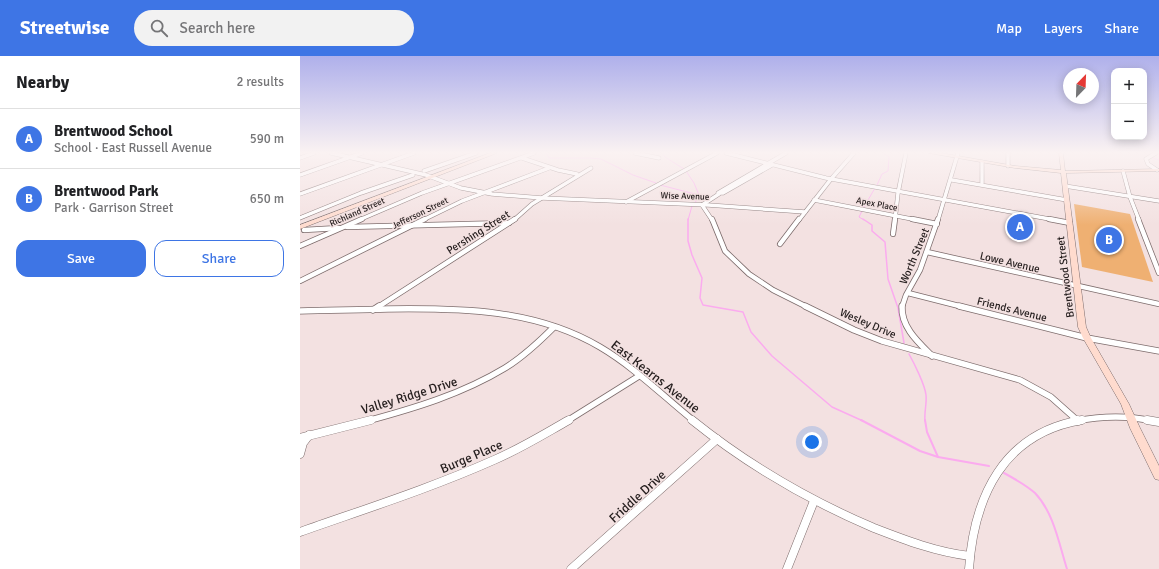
<!DOCTYPE html>
<html lang="en">
<head>
<meta charset="utf-8">
<style>
  body { margin:0; font-family:Signika,sans-serif; background:#f2f2f2; color:#202124 }
  .controls { position:absolute; right:12px; top:12px; display:grid; overflow:hidden; border-radius:8px; box-shadow:0 2px 10px #0003 }
  .controls button { width:36px; height:36px; display:grid; place-items:center; padding:0; border:0; border-bottom:1px solid #e0e0e0; background:#fff; color:#202124; font:20px sans-serif }
  .compass { position:absolute; left:763px; top:12px; width:36px; height:36px; border-radius:50%; background:#fff; box-shadow:0 2px 10px #0003; rotate:23deg }
  .you { position:absolute; left:512px; top:386px; width:14px; height:14px; margin:-10px; border:3px solid #fff; border-radius:50%; background:#1a73e8; box-shadow:0 0 0 6px #1a73e833 }
  .badge { display:grid; place-items:center; width:26px; height:26px; border-radius:50%; background:#3e75e5; color:#fff; font-size:13px; font-weight:700 }
  .pin { position:absolute; translate:-50% -50%; border:2px solid #fff; box-shadow:0 1px 4px #0006 }
  .list { margin:0; padding:0; list-style:none }
  h2 { display:flex; justify-content:space-between; align-items:center; height:52px; margin:0; padding:0 16px; font-size:17px }
  h2 small { font-size:13px; font-weight:400; color:#757577 }
  .list li { display:grid; grid-template-columns:26px 1fr auto; gap:12px; align-items:center; box-sizing:border-box; height:60px; padding:0 16px; border-top:1px solid #e0e0e0 }
  .list b { display:block; font-size:15px; white-space:nowrap }
  .list p { margin:0; font-size:13px; white-space:nowrap; color:#757577 }
  .list em { font-size:13px; font-style:normal; color:#757577 }
  .actions { display:flex; gap:8px; padding:12px 16px }
  .actions a { flex:1; padding:9px 0; border:1px solid #3e75e5; border-radius:12px; text-align:center; font-size:14px; color:#3e75e5 }
  .actions .main { background:#3e75e5; color:#fff }
  .icon { flex:none; width:22px; height:22px; fill:none; stroke:currentColor; stroke-width:2; stroke-linecap:round; stroke-linejoin:round }
  .map { position:relative; flex:none; width:859px; height:513px; overflow:hidden }
  header { display:flex; align-items:center; gap:24px; box-sizing:border-box; height:56px; padding:0 20px; background:#3e75e5; color:#fff }
  header strong { font-size:19px }
  nav { display:flex; gap:22px; margin-inline-start:auto; font-size:14px }
  .search { width:280px; height:36px; background:#f2f2f2; display:flex; align-items:center; gap:10px; box-sizing:border-box; padding:0 14px; border-radius:22px; color:#757577; font-size:15px }
  main { display:flex }
  aside { flex:1; background:#fff }
  .map>svg:first-child { display:block }
  .green { fill:#efb072 }
  .lines { fill:none; stroke-linecap:round; stroke-linejoin:round }
  .stream-far2 { stroke:#fbabef; stroke-width:1 }
  .stream-far1 { stroke:#fbabef; stroke-width:1.5 }
  .stream { stroke:#fbabef; stroke-width:2 }
  .minor-far3-casing { stroke:#7d6c6c; stroke-width:4.5 }
  .minor-far2-casing { stroke:#7d6c6c; stroke-width:6 }
  .minor-far1-casing { stroke:#7d6c6c; stroke-width:7 }
  .minor-casing { stroke:#7d6c6c; stroke-width:9 }
  .secondary-casing { stroke:#7d6c6c; stroke-width:1 }
  .minor-far3 { stroke:#fff; stroke-width:3.5 }
  .minor-far2 { stroke:#fff; stroke-width:4.5 }
  .minor-far1 { stroke:#fff; stroke-width:5.5 }
  .minor { stroke:#fff; stroke-width:8 }
  .secondary { fill:#ffdbce; fill-rule:evenodd }
  .labels { text-anchor:middle; stroke-width:3; stroke-linejoin:round; paint-order:stroke }
  .far-street-label { font-size:9px; fill:#241d1d; stroke:#f3e1e1 }
  .street-label { font-size:11px; fill:#241d1d; stroke:#f3e1e1 }
  .near-street-label { font-size:13px; fill:#241d1d; stroke:#f3e1e1 }
</style>
</head>
<body>
<header>
<strong>Streetwise</strong>
<div class="search"><svg class="icon" aria-label="search" viewBox="0 0 24 24"><circle cx="10" cy="10" r="6"/><path d="M15 15l6 6"/></svg>Search here</div>
<nav><a>Map</a><a>Layers</a><a>Share</a></nav>
</header>
<main>
<aside>
<h2>Nearby<small>2 results</small></h2>
<ul class="list">
<li><span class="badge">A</span><div><b>Brentwood School</b><p>School · East Russell Avenue</p></div><em>590 m</em></li>
<li><span class="badge">B</span><div><b>Brentwood Park</b><p>Park · Garrison Street</p></div><em>650 m</em></li>
</ul>
<div class="actions"><a class="main">Save</a><a>Share</a></div>
</aside>
<div class="map">
<svg width="859" height="513" viewBox="0 0 859 513">
  <rect width="100%" height="100%" fill="#f3e1e1"/>
  <polygon class="green" points="774,148 830,158 853,226 782,211"/>
  <g class="lines">
    <g class="stream-far2">
      <polyline points="246,97 249,102 290,102 301,103 333,119 356,127"/>
      <polyline points="363,97 365,101 384,113"/>
      <polyline points="853,102 859,104"/>
      <polyline points="386,115 394,127 399,139 395,147"/>
      <polyline points="360,129 399,139"/>
      <polyline points="577,129 582,118 588,115 589,101 583,97"/>
      <polyline points="564,151 575,132"/>
      <polyline points="562,155 559,161 564,164"/>
      <polyline points="388,164 392,150"/>
    </g>
    <g class="stream-far1">
      <polyline points="388,163 388,185 392,199 402,222 400,242 403,249 443,256 451,276 472,300 532,351 563,365"/>
      <polyline points="563,163 572,169 572,175 585,186 588,223 598,252 604,287"/>
      <path d="M609,298C614,307 625,329 626,339C627,348 624,356 625,365"/>
    </g>
    <g class="stream">
      <polyline points="561,364 620,395 638,401 689,410"/>
      <polyline points="625,364 627,376 638,401"/>
      <path d="M704,417C715,423 726,429 735,437C754,457 759,488 767,513"/>
    </g>
    <defs>
      <g id="minor-far3">
        <polyline points="31,97 126,119 161,132 192,138 242,142 408,149 505,156"/>
        <polyline points="335,97 359,102"/>
        <polyline points="426,97 526,122 755,164"/>
        <polyline points="708,97 708,110"/>
        <polyline points="856,97 846,103 848,108 857,114"/>
        <polyline points="0,102 14,97"/>
        <polyline points="222,102 258,114 277,118 277,120"/>
        <polyline points="682,106 682,127"/>
        <polyline points="472,109 423,137 418,137 486,97"/>
        <polyline points="124,115 176,97"/>
        <polyline points="823,115 830,141 839,164"/>
        <polyline points="0,119 62,97"/>
        <polyline points="652,124 767,144"/>
        <polyline points="765,130 859,145"/>
        <polyline points="0,138 114,97"/>
        <polyline points="514,144 617,164"/>
        <polyline points="326,146 417,97"/>
        <polyline points="0,162 61,137 113,119"/>
        <polyline points="59,164 122,137 234,97"/>
        <polyline points="123,164 162,145 249,112"/>
        <polyline points="214,164 232,148 291,112"/>
        <polyline points="412,164 402,149 419,138"/>
        <polyline points="499,164 531,123 554,97"/>
        <polyline points="595,164 598,137 606,97"/>
        <polyline points="638,164 658,97"/>
      </g>
      <g id="minor-far2">
        <polyline points="412,163 425,195 449,218 473,234 507,251"/>
        <polyline points="612,163 637,168"/>
        <polyline points="749,163 770,167"/>
        <polyline points="838,163 859,217"/>
        <polyline points="47,171 209,167"/>
        <polyline points="4,174 39,172"/>
        <polyline points="593,178 595,163"/>
        <polyline points="480,188 499,163"/>
        <polyline points="0,190 62,163"/>
        <polyline points="627,196 859,248"/>
        <polyline points="0,225 125,163"/>
        <polyline points="608,237 663,251"/>
        <polyline points="78,251 215,163"/>
        <polyline points="602,251 606,239 620,214 638,163"/>
      </g>
      <g id="minor-far1">
        <polyline points="505,250 554,274 582,285 720,324 751,341 778,365"/>
        <path d="M602,250C601,271 618,286 632,300"/>
        <polyline points="659,250 787,282 859,295"/>
        <polyline points="73,254 79,250"/>
        <path d="M0,255C29,254 59,254 88,253C161,252 236,253 300,291C334,311 363,340 394,365"/>
        <path d="M67,365C115,352 162,338 205,312C223,301 239,286 254,271"/>
        <polyline points="267,365 339,320"/>
        <path d="M776,365C802,360 826,359 852,365"/>
      </g>
      <g id="minor">
        <path d="M392,364C448,409 508,444 574,472C605,484 636,496 670,500"/>
        <polyline points="777,364 778,365"/>
        <polyline points="847,364 859,366"/>
        <polyline points="0,382 71,364"/>
        <polyline points="0,398 3,387 9,379"/>
        <path d="M0,476C65,453 131,432 194,404C220,393 244,378 269,364"/>
        <polyline points="271,513 417,383"/>
        <polyline points="487,513 514,445"/>
        <path d="M669,513C674,441 703,377 782,364"/>
      </g>
      <g id="secondary">
        <polygon points="190,97 197,97 0,173 0,169"/>
        <polygon points="629,97 641,97 715,110 761,114 759,97 763,97 765,115 859,113 859,115 766,117 786,271 791,282 829,348 840,372 859,410 859,424 855,423 830,372 821,348 783,282 778,271 761,117 715,112"/>
      </g>
    </defs>
    <use href="#minor-far3" class="minor-far3-casing"/>
    <use href="#minor-far2" class="minor-far2-casing"/>
    <use href="#minor-far1" class="minor-far1-casing"/>
    <use href="#minor" class="minor-casing"/>
    <use href="#secondary" class="secondary-casing"/>
    <use href="#minor-far3" class="minor-far3"/>
    <use href="#minor-far2" class="minor-far2"/>
    <use href="#minor-far1" class="minor-far1"/>
    <use href="#minor" class="minor"/>
    <use href="#secondary" class="secondary"/>
  </g>
  <linearGradient id="sky" x2="0" y2="1"><stop stop-color="#afb0eb"/><stop offset="0.57" stop-color="#faf2f2"/><stop offset="1" stop-color="#faf2f2" stop-opacity="0"/></linearGradient>
  <rect width="859" height="169" fill="url(#sky)"/>
  <g class="labels">
    <g class="far-street-label">
      <text transform="translate(385 140) rotate(2)" y="3">Wise Avenue</text>
      <text transform="translate(577 148) rotate(11)" y="3">Apex Place</text>
      <text transform="translate(57 156) rotate(-24)" y="3">Richland Street</text>
      <text transform="translate(120 157) rotate(-26)" y="3">Jefferson Street</text>
    </g>
    <g class="street-label">
      <text transform="translate(178 176) rotate(-32)" y="4">Pershing Street</text>
      <text transform="translate(614 200) rotate(-67)" y="4">Worth Street</text>
      <text transform="translate(710 206) rotate(13)" y="4">Lowe Avenue</text>
      <text transform="translate(765 221) rotate(-97)" y="4">Brentwood Street</text>
      <text transform="translate(712 253) rotate(14)" y="4">Friends Avenue</text>
      <text transform="translate(568 267) rotate(23)" y="4">Wesley Drive</text>
    </g>
    <g class="near-street-label">
      <text transform="translate(356 320) rotate(38)" y="5">East Kearns Avenue</text>
      <text transform="translate(109 339) rotate(-17)" y="5">Valley Ridge Drive</text>
      <text transform="translate(171 400) rotate(-23)" y="5">Burge Place</text>
      <text transform="translate(337 440) rotate(-42)" y="5">Friddle Drive</text>
    </g>
  </g>
</svg>
<div class="controls">
<button>+</button>
<button>−</button>
</div>
<svg class="compass" viewBox="-18 -18 36 36"><path d="M0-13l5 13h-10z" fill="#e53935"/><path d="M0 13l5-13h-10z" fill="#757577"/></svg>
<div class="you"></div>
<div class="pin badge" style="left:720px;top:171px">A</div>
<div class="pin badge" style="left:809px;top:184px">B</div>
</div>
</main>
</body>
</html>
